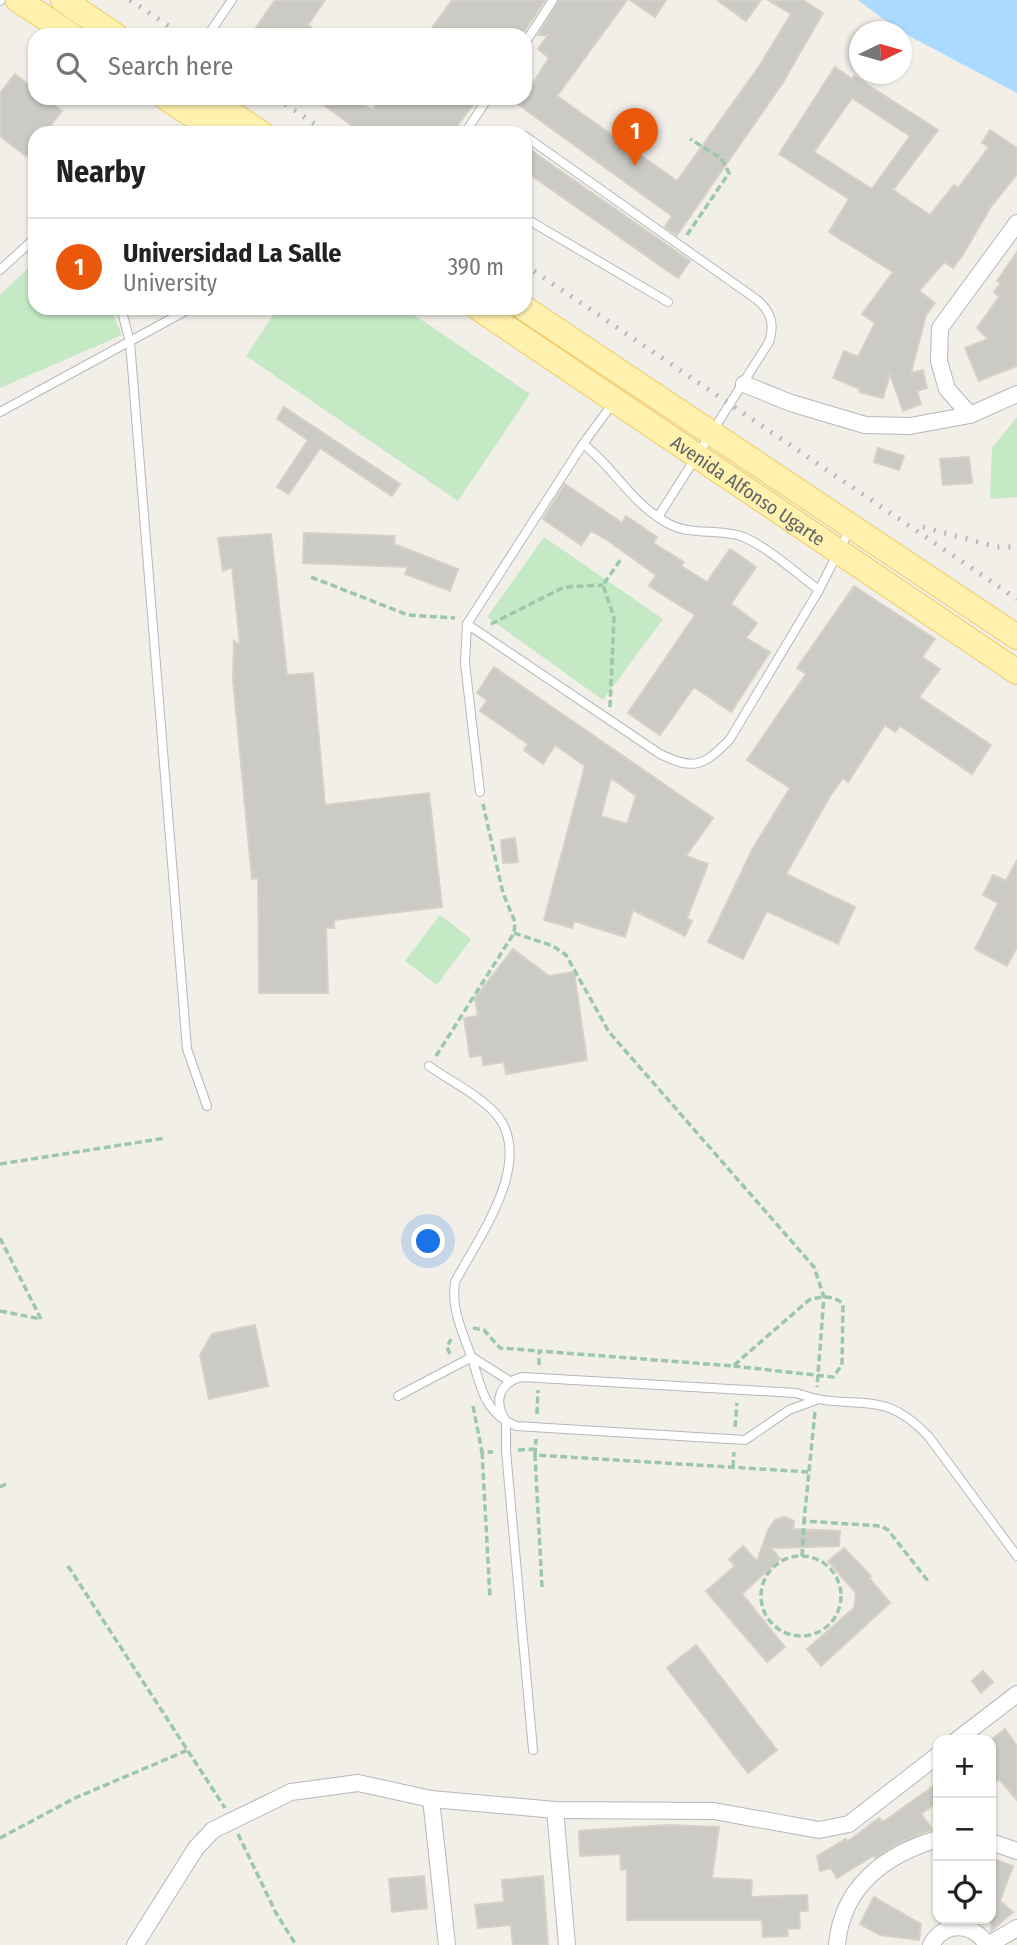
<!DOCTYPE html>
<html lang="en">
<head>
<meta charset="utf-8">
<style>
  body { margin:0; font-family:"Fira Sans Condensed",sans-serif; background:#f2f2f2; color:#222 }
  .controls { position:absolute; right:21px; bottom:21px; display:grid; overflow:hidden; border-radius:14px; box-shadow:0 2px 5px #0004 }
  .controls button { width:63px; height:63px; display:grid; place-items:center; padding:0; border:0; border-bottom:2px solid #e0e0e0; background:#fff; color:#222; font:35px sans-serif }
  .compass { position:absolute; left:849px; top:21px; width:63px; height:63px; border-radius:50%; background:#fff; box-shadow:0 2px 5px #0004; rotate:85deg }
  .you { position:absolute; left:429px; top:1242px; width:24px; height:24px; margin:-18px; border:5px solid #fff; border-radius:50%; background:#1a73e8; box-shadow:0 0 0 10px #1a73e833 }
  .badge { display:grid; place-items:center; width:46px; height:46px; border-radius:50%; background:#ea580c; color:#fff; font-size:23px; font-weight:700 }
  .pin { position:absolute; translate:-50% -58px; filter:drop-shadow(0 2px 4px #0008) }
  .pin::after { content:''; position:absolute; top:37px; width:24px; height:21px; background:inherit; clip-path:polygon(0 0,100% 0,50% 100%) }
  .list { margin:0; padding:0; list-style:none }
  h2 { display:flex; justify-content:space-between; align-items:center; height:91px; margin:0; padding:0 28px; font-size:30px }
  h2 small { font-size:23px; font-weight:400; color:#767676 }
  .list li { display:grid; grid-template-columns:46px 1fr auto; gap:21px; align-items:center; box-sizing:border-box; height:98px; padding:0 28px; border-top:2px solid #e0e0e0 }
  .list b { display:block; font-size:26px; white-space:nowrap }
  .list p { margin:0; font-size:23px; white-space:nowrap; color:#767676 }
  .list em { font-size:23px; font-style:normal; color:#767676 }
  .icon { flex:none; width:38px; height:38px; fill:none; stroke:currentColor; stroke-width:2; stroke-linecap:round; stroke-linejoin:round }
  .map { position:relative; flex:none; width:1017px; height:1945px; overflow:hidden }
  .search { position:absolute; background:#fff; box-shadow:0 2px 5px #0004; left:28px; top:28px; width:504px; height:77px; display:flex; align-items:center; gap:18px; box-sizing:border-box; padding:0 24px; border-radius:21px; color:#767676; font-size:26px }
  .panel { position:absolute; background:#fff; box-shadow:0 2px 5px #0004; left:28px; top:126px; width:504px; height:189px; border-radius:21px }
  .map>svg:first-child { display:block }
  .green { fill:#c5e8c5 }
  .water { fill:#aadaff }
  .building { fill:#cccac5; stroke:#d6d1c6; stroke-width:2; fill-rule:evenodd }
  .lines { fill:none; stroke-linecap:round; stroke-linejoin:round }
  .service-casing { stroke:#b5b8bc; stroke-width:10 }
  .minor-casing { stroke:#b5b8bc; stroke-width:18 }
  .primary-casing { stroke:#f2c960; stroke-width:26 }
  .path { stroke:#9cc7a9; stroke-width:3.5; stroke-dasharray:7 3.5; stroke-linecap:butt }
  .service { stroke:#fff; stroke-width:8 }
  .minor { stroke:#fff; stroke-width:16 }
  .primary { stroke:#fff2af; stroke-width:24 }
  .rail { stroke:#b6b7b8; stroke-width:5; stroke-dasharray:2 9; stroke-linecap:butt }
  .labels { text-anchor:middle; stroke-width:5; stroke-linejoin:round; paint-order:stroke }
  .street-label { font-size:19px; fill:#5f6368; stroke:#fff }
</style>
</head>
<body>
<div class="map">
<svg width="1017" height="1945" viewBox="0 0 1017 1945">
  <rect width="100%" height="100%" fill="#f1efe8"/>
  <g class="green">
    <polygon points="35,262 35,308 110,308 122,335 0,388 0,295"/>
    <polygon points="278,308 404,308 530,394 458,501 246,356"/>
    <polygon points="1017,417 1017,497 990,499 992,448"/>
    <polygon points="544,537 663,619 603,700 487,617"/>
    <polygon points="440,915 471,939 437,985 405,961"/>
  </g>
  <polygon class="water" points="858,0 1017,0 1017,93 898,30"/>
  <g class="building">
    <polygon points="275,0 325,0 308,25 322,35 251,35"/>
    <polygon points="452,0 545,0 522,35 427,35"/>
    <polygon points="559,0 627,0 557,96 677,181 760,65 791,14 768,0 803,0 823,13 782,84 677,235 665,227 672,216 519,105 549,58 538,49 548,35 538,35"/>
    <polygon points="630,0 666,0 655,17"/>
    <polygon points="717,0 761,0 746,21"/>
    <path d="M835,67L852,79L854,76L938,130L893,190L930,215L954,185L958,188L989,147L982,143L990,130L1017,148V174L990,208L964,253L953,268L944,262L919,291L935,303L926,315L911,373L923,370L927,388L917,391L921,404L903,411L890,374L883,398L859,392L860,389L833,378L844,351L858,357L875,323L862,314L893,272L829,232L849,199L779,154ZM852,98L910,136L872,189L814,152Z"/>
    <polygon points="15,74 35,90 35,98 45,98 62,111 45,133 35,133 35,145 26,156 0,136 0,93"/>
    <polygon points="314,98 355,98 372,110 381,98 478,98 452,133 362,133"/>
    <polygon points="525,146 690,261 678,278 525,171"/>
    <polygon points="1017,252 1017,366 979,381 965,348 988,339 977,328 999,297 994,292 1001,283 997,281"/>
    <polygon points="284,407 400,484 392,496 320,448 289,494 277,487 308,440 277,419"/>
    <polygon points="878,448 904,456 899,470 874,462"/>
    <polygon points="969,457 972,483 943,485 940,459"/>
    <polygon points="565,484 622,523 626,516 657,537 653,543 684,562 681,566 707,582 730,549 756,567 731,604 757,623 746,638 770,652 731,712 694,687 660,735 628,713 695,615 649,586 656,575 607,540 591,531 581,545 543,519"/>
    <polygon points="304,533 395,536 394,544 458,569 450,591 405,574 408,567 303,563"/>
    <polygon points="271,534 287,675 313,673 325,805 429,793 442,907 334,920 334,928 326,928 328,993 259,993 258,878 252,879 233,680 234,641 240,645 232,567 223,571 218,538"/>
    <polygon points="854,586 935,639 922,657 940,669 919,697 991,745 972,774 900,726 895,732 885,725 848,782 843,778 830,796 786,874 855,907 838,944 767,911 743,959 708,942 752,850 790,788 747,760 806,674 797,668"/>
    <path d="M494,667L713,818L686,856L708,864L687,918L692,921L685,936L633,910L625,937L574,921L572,928L544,920L585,766L555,745L543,764L524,750L528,744L480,711L487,700L477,693ZM611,778L636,796L627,824L601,816Z"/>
    <polygon points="515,838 518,862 503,863 501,840"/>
    <polygon points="1017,860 1017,947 1007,966 975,949 998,903 983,895 993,875 1006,881"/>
    <polygon points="513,949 549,976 574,972 587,1060 506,1074 504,1062 483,1065 482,1055 470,1057 464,1018 478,1016 475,998"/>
    <polygon points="255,1325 268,1386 209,1399 200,1355 212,1334"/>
    <polygon points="784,1517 794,1521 793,1529 840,1531 839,1546 771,1548 780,1559 742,1594 785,1647 767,1662 706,1591 735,1566 729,1559 743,1546 757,1561 768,1530 775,1520"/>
    <polygon points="844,1548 871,1576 869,1578 890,1603 821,1666 807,1649 854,1608 856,1593 828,1561"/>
    <polygon points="696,1645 777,1750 748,1773 667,1668"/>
    <polygon points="983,1671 993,1682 981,1693 972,1681"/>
    <polygon points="1005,1729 1017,1746 1017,1800 999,1779 991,1785 991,1740"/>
    <polygon points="938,1783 938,1801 921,1814 932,1829 897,1844 875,1858 873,1856 837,1878 831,1868 820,1871 817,1856 846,1839 847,1842 879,1818 883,1822"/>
    <polygon points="667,1825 719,1827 712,1878 752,1880 751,1897 807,1895 808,1911 799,1911 800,1928 787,1929 788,1936 763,1937 762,1920 627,1920 627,1869 621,1870 620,1854 580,1856 579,1831"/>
    <polygon points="991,1858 1013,1866 1000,1901 1013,1912 991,1931"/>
    <polygon points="424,1876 427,1908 392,1912 389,1879"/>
    <polygon points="543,1876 548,1945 513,1945 511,1925 478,1928 475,1905 504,1902 502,1880"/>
    <polygon points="874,1897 921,1924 919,1940 880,1935 860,1924"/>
  </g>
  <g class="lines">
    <defs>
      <g id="service">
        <polyline points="0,1 1,0"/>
        <polyline points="208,35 232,0"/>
        <polyline points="525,43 553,0"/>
        <polyline points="465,133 488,98"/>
        <polyline points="509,133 516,133"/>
        <path d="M525,136L756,299C771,311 775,324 769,342L658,517"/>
        <polyline points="525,218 668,302"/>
        <polyline points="0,270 35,238"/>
        <polyline points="121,308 130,342 187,1049 207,1106"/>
        <polyline points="0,412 191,308"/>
        <path d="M583,444C616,469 630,503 669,524C692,536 720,528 744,537C770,549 796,573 819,590"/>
        <path d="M467,624L660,754C694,771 704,766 730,739L819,590L850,529"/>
        <polyline points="480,792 465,663 467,624 583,444 613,403"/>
        <path d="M429,1066C450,1081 479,1095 496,1114C536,1161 478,1238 455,1282C451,1310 462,1330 471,1356C480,1381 482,1406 506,1421V1451L533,1750"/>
        <polyline points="472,1357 508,1380"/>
        <polyline points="398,1396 472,1357"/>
        <path d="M816,1400L789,1410L745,1440L516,1426L506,1421C493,1401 499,1383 522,1377L796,1393C854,1414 880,1384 929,1437L1017,1556"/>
      </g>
      <g id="minor">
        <polyline points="744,384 791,403 865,425 910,426 970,415 1017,394"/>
        <polyline points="970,415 947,389 939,361 940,328 1017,223"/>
        <polyline points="957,1740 1017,1694"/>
        <polyline points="431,1799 447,1945"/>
        <polyline points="555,1810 567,1945"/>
        <polyline points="991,1842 1017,1851"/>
        <polyline points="135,1945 196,1848 213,1830 291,1792 358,1783 431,1799 555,1810 714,1811 819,1830 849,1824 938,1755"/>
        <path d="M837,1945C842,1886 886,1854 938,1839"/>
        <path d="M931,1945C944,1921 973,1922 987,1945"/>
        <polyline points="988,1945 1017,1928"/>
      </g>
      <g id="primary">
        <polyline points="18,0 71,35"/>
        <polyline points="63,0 115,35"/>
        <polyline points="166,98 219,133"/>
        <polyline points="208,98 261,133"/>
        <path id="s1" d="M478,308L1017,672"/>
        <polyline points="524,308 1017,637"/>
      </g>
    </defs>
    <use href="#service" class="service-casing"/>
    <use href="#minor" class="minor-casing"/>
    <use href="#primary" class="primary-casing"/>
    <g class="path">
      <polyline points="687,235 729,173 721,158 690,139"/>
      <polyline points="311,577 408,615 455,618"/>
      <polyline points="491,624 564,587 603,585"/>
      <polyline points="610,707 614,617 603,585 621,559"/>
      <polyline points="514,933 553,946 566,955 609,1032 814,1267 824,1297 817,1387"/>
      <polyline points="436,1056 514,933 515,922 503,893 483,804"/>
      <polyline points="0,1164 166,1138"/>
      <polyline points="0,1238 41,1319"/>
      <polyline points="0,1311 41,1319"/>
      <polyline points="473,1328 484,1330 500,1348 539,1351"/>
      <polyline points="450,1354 447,1347 451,1339"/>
      <path d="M539,1365V1351L733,1366L809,1300C820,1296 834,1295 843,1304L842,1365L833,1377L733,1366"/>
      <polyline points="473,1406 482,1452 493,1452"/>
      <polyline points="815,1412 804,1521 881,1526 888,1530 928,1581"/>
      <polyline points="537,1414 538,1390"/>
      <polyline points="735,1427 737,1403"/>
      <polyline points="518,1450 535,1449"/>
      <polyline points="482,1452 490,1598"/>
      <polyline points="535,1455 536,1439"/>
      <polyline points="733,1467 734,1452"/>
      <polyline points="0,1487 6,1484"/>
      <polyline points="802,1556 804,1521"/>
      <circle cx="801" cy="1596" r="40"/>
      <polyline points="68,1566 225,1808"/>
      <polyline points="542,1587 535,1455 809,1472"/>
      <polyline points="238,1834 276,1913 296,1945"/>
      <polyline points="0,1838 75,1798 188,1750"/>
    </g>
    <use href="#service" class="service"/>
    <use href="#minor" class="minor"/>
    <use href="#primary" class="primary"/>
    <g class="rail">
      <polyline points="130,0 182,35"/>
      <polyline points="276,98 328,133"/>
      <polyline points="525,265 1017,599"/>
      <polyline points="923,527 997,547 1017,547"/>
    </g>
  </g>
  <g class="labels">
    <g class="street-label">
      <text dy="7" stroke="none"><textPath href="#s1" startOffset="326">Avenida Alfonso Ugarte</textPath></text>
    </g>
  </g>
</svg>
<div class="controls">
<button>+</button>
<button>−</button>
<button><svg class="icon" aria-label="locate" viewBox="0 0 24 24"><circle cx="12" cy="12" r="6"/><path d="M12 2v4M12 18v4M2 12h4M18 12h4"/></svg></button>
</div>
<svg class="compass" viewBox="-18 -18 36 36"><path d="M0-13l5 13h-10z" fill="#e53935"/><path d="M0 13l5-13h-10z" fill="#767676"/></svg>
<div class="you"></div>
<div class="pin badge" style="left:635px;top:166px">1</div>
<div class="search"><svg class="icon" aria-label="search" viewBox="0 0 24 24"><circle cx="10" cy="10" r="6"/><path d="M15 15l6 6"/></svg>Search here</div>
<section class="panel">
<h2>Nearby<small></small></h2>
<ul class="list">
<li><span class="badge">1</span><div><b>Universidad La Salle</b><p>University</p></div><em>390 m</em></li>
</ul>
</section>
</div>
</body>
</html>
